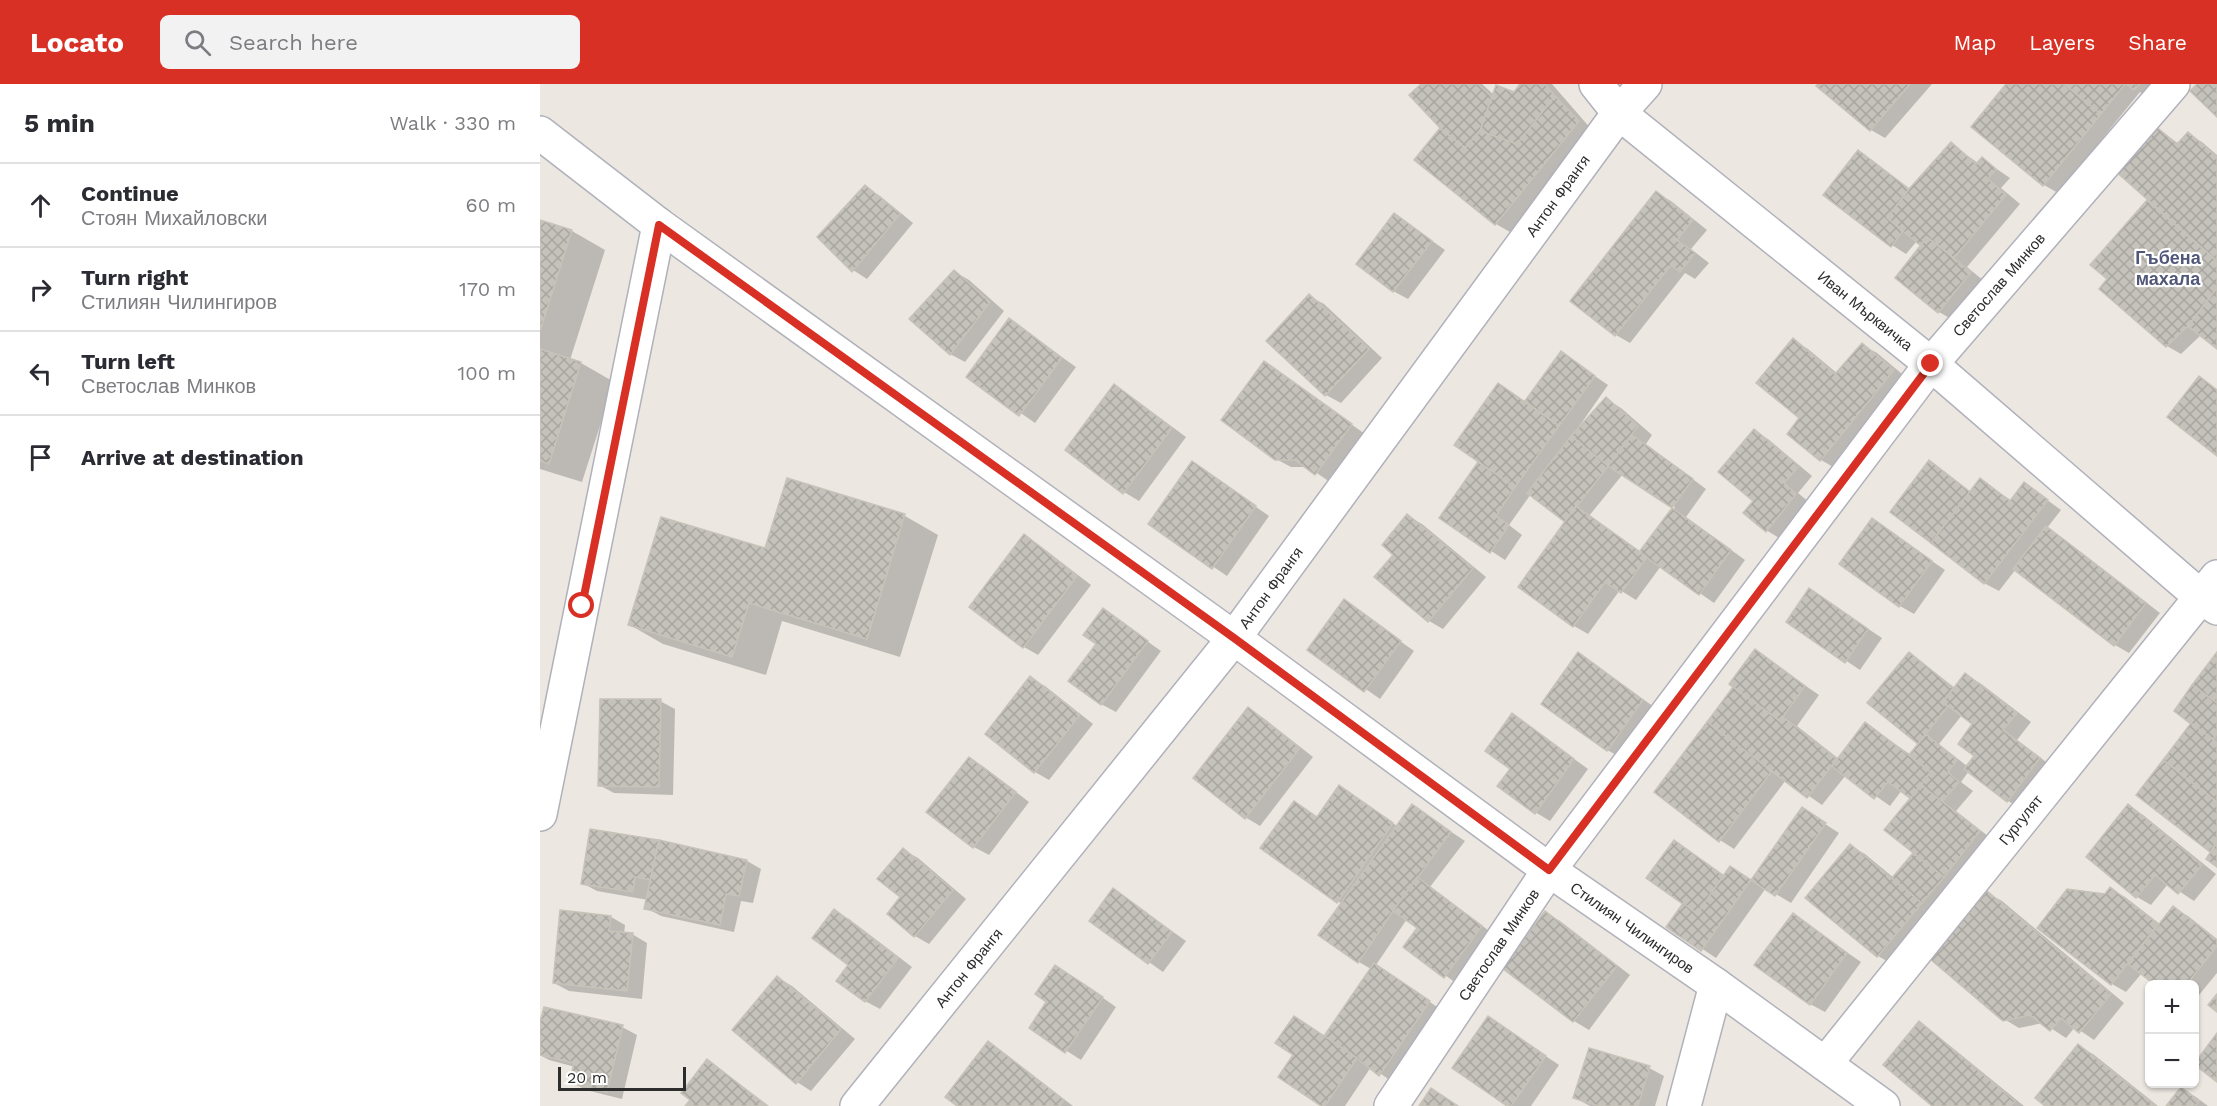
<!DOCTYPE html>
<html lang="en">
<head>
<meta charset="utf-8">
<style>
  body { margin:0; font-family:"Work Sans",sans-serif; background:#f2f2f3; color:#2b2b33 }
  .controls { position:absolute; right:18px; bottom:18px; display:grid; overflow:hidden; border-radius:9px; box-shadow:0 2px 4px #0004 }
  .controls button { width:54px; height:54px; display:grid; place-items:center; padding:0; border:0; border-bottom:2px solid #e1e1e2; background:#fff; color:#2b2b33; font:30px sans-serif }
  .scale { position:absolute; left:18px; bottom:15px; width:128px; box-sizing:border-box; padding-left:6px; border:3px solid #2c2c2c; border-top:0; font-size:16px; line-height:21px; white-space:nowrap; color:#2c2c2c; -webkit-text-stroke:4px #fff; paint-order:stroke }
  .stop { position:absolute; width:18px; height:18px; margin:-14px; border:4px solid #d93025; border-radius:50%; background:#fff }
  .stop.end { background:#d93025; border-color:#fff; box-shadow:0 2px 6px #0008 }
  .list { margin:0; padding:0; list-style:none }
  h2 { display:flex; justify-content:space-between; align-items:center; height:78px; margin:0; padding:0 24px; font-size:26px }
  h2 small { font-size:20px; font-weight:400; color:#7c7c81 }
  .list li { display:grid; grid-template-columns:39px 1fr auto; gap:18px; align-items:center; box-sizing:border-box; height:84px; padding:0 24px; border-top:2px solid #e1e1e2 }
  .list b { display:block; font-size:22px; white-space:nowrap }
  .list p { margin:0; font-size:20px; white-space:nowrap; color:#7c7c81 }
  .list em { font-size:20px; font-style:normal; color:#7c7c81 }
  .icon { flex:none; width:33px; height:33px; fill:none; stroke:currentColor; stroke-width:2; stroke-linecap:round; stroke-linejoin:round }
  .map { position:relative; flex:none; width:1677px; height:1022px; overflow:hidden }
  header { display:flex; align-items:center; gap:36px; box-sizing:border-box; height:84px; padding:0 30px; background:#d93025; color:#fff }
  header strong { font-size:28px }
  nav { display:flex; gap:33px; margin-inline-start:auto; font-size:21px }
  .search { width:420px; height:54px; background:#f2f2f3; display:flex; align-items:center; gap:15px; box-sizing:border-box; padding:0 21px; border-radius:9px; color:#7c7c81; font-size:22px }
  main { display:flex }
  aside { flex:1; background:#fff }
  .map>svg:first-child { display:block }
  .shadow { fill:#0003; fill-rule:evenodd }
  .building { fill:url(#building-cross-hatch); stroke:#c8c3b9; stroke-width:1.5 }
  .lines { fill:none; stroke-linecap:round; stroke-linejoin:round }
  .street-casing { stroke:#b0b1bb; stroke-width:36 }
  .street { stroke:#fff; stroke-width:33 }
  .route { stroke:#d93025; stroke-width:8 }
  .labels { text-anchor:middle; stroke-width:4.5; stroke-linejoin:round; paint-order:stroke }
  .street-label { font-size:15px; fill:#2c2c2c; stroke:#fff }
  .quarter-label { font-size:18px; font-weight:bold; fill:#505779; stroke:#fff }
</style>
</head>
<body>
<header>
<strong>Locato</strong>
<div class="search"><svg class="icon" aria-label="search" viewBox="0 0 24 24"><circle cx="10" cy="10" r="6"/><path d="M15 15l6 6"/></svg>Search here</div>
<nav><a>Map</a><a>Layers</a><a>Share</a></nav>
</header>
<main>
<aside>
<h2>5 min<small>Walk · 330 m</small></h2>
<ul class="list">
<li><svg class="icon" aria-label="ahead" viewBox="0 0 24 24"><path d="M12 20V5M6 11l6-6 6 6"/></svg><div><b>Continue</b><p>Стоян Михайловски</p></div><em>60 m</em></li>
<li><svg class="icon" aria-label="right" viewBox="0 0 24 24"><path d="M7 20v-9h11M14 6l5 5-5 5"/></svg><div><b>Turn right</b><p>Стилиян Чилингиров</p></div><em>170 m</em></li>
<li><svg class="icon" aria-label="left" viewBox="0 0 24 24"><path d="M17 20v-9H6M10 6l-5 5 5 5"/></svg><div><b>Turn left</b><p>Светослав Минков</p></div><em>100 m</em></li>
<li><svg class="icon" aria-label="arrive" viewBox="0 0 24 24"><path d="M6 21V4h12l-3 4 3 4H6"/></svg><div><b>Arrive at destination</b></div></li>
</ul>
</aside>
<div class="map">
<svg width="1677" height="1022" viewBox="0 0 1677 1022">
  <defs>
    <pattern id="building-cross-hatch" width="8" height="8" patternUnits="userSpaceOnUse" patternTransform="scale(1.5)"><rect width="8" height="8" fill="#c5c1bb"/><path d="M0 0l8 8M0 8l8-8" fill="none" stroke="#a9a6a1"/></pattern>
  </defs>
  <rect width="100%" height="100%" fill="#ece7e0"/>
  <g class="shadow">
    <polygon points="883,0 942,0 954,11 975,9 982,0 1012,0 1052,46 970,148 956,140 876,76 902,44"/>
    <polygon points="1280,0 1392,0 1345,54 1331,46"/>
    <polygon points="1468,0 1621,0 1610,14 1600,8 1518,109 1504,101 1433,43"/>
    <polygon points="1615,43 1639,60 1648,50 1662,58 1677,71 1677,263 1661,251 1641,270 1627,262 1569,195 1552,181 1609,116"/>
    <polygon points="1411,60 1438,79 1442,75 1470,94 1461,104 1480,120 1427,183 1444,197 1413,236 1399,228 1383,162 1377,157 1366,170 1352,161 1318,68 1332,76 1370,106"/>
    <polygon points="326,103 340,112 373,139 327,195 313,186"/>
    <polygon points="1116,109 1131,117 1167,146 1151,165 1169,179 1155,195 1145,189 1090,259 1076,251"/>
    <polygon points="854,130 905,166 868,215 853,207"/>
    <polygon points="0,137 32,147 65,166 30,276 41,279 74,298 42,398 0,385"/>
    <polygon points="415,188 429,196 464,227 425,278 410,270"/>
    <polygon points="769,212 784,220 842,274 801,319 786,311 728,257"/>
    <polygon points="469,236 536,283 495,339 428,292"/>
    <polygon points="1253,256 1268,265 1298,290 1322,261 1337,269 1368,295 1295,384 1281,376 1261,334"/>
    <path d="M1021,269L1068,301L1038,344L1039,345L1066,315L1081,324L1112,351L1106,360L1166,405L1146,433L1205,476L1174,519L1121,482L1096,516L1080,506L1048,550L1034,542L1027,438L991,410L969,441L982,451L965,476L901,434L941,377L959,301L986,318ZM1083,390L1135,423L1101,469L1049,432Z"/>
    <polygon points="725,279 825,350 790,398 768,383 751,383 736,375"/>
    <polygon points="575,302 589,311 646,353 599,417 584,408"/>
    <polygon points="1214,347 1228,355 1272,392 1258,409 1270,419 1241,455 1226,446"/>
    <polygon points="1389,378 1431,408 1441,396 1472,417 1485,400 1521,426 1507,444 1520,452 1620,529 1589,569 1575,561 1476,485 1459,507 1444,499"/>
    <polygon points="653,379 729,432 687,492 610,440"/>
    <polygon points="248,396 365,432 398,451 360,573 242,537 226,591 123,560 90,541 226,466"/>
    <polygon points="868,432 882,440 946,493 903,545 889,537 855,470"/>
    <polygon points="1332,436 1405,486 1374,530 1360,522"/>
    <polygon points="484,452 499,461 551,501 498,571 484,563"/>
    <polygon points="1283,515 1342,554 1320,586 1248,538"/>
    <polygon points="804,517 874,567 840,615 769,565"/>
    <polygon points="563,526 621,567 576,628 561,620 558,560"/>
    <path d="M1215,567L1279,611L1257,642L1299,675L1326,640L1371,671L1380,660L1369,570L1383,579L1415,604L1425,591L1440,599L1491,638L1477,656L1514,684L1482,725L1468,717L1429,687L1421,698L1433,707L1416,727L1453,756L1352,880L1338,872L1267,814L1311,762L1325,770L1354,794L1375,768L1373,715L1362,706L1350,722L1306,691L1282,721L1246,696L1194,765L1180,756L1116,708L1195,603ZM1422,631L1434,640L1436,672L1427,682L1399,660Z"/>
    <polygon points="1039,570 1117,625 1082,674 1067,666"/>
    <polygon points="1677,571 1677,781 1672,768 1598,711 1653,639"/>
    <polygon points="490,594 505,602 553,640 509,696 495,688"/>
    <polygon points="120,617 135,625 133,711 74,709 59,701"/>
    <polygon points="708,625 722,633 773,673 720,742 705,733"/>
    <polygon points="986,640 1048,685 1010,737 995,728 972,685"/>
    <polygon points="429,675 444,683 489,718 449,771 434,763 388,728"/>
    <polygon points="814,712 857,742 872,722 925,757 890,803 956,852 919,901 865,863 879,844 867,835 836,881 903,927 854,999 831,983 805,1022 784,1022 785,953 831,885 819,878 802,820 722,764 755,719 778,734"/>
    <polygon points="1589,722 1603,731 1676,790 1654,817 1628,800 1611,821 1597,813"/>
    <polygon points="1262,725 1299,749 1251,819 1226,804 1176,874 1128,842 1145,819 1134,758 1185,792 1205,792 1212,797"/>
    <polygon points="363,766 378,774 426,815 389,860 375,852 362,813"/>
    <polygon points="207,777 221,785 213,819 201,817 194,848 121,832 106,824 108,816 57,807 42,799"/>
    <polygon points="1570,805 1585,813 1620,840 1634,824 1648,832 1677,855 1677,889 1654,917 1654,900 1616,900 1602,889 1586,908 1572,900 1499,844 1565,811"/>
    <polygon points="573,806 646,857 623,888 551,837"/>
    <polygon points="1447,809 1462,817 1584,919 1554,956 1535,943 1526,954 1503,939 1479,944 1464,935"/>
    <polygon points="295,827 309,835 372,883 340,925 325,917 310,881"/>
    <polygon points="1006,829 1020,837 1090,891 1049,946 1034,937 964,884"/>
    <polygon points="1253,831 1321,878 1285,928 1270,920"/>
    <polygon points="71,833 85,841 84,850 92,850 107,859 102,915 29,907 14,899"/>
    <polygon points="530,891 576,923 541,976 491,944"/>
    <polygon points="238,894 252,902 315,955 271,1007 257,998"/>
    <polygon points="949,934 1019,981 991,1022 969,1022"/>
    <polygon points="1379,939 1393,948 1484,1022 1394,1022"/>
    <polygon points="82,943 97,951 82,1015 46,1006 31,998 35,983 9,976 0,971 0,944"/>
    <polygon points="448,959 462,968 533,1022 419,1022"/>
    <polygon points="1538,962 1553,970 1618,1022 1507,1022"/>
    <polygon points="167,977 181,986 229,1022 147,1022 152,1016"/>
    <polygon points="1109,984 1124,992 1115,1022 1050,1022 1035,1014"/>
    <polygon points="1642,1005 1656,1013 1668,1022 1628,1022"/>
  </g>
  <g class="building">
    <polygon points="881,0 938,0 952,13 940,47 925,64 900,44 869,11"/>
    <polygon points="980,0 1005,0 1015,12 977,60 940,47 956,1 974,8"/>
    <polygon points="1278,0 1370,0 1330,47 1276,2"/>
    <polygon points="1466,0 1524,0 1561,30 1503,102 1431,43"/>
    <polygon points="1524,0 1585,0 1561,30"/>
    <polygon points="1586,0 1600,0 1594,6"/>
    <polygon points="1657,0 1677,0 1677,33 1650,7"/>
    <polygon points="1015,12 1039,37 955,141 874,76 900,44 925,64 940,47 977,60"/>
    <polygon points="1614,41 1637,60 1648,48 1677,73 1677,177 1574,86"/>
    <polygon points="1411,58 1436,80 1442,73 1456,85 1448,95 1466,111 1414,174 1387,153 1381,162 1347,134 1369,105"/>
    <polygon points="1318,66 1369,105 1347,134 1363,147 1351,163 1283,111"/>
    <polygon points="325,101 360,130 312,188 277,153"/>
    <polygon points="1116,107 1153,136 1137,156 1155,169 1140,188 1131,181 1075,252 1030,217"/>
    <polygon points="1607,116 1677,177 1677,204 1648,242 1626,263 1559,205 1567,195 1550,181"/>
    <polygon points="854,129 892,157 853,208 816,180"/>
    <polygon points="0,136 32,146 0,247"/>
    <polygon points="1387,153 1431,188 1398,229 1355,194"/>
    <polygon points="414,186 450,218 410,271 369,235"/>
    <polygon points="1677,204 1677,265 1648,242"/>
    <polygon points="769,210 829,265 785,312 726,257"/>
    <polygon points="469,234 522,274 479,332 426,293"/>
    <polygon points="1253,254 1295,290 1322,259 1354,286 1280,377 1247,350 1259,334 1216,299"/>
    <polygon points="0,265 41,278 9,380 0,377"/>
    <polygon points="1021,267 1055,292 1019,342 985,317"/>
    <polygon points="724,277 812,340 775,391 755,376 735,376 681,336"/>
    <polygon points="1659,292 1677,306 1677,372 1627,333"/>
    <polygon points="958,299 1019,342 975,403 914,361"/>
    <polygon points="574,300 632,344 583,410 525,366"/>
    <polygon points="1066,313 1098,342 1068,382 1031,352"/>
    <polygon points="1214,345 1259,382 1244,399 1256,410 1226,448 1203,429 1213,417 1178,388"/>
    <polygon points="1092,351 1153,395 1132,424 1068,382"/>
    <polygon points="1031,352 1068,382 1025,438 987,409"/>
    <polygon points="1389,376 1430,408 1391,459 1350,428"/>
    <polygon points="652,377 716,422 672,485 608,440"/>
    <polygon points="938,378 975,403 956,432 969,441 950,469 899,434"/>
    <polygon points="247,394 365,430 327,555 209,519 192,573 88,541 121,433 225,464"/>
    <polygon points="1440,394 1470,417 1484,398 1508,416 1444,500 1391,459"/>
    <polygon points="1036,422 1107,473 1081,509 1065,498 1033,543 978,503"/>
    <polygon points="1132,424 1191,466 1159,511 1099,468"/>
    <polygon points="867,430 933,484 888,538 834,493 853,471 842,461"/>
    <polygon points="1332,434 1392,477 1359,523 1299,480"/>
    <polygon points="1506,442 1606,519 1574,562 1473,485"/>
    <polygon points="484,450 537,492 483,564 429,523"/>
    <polygon points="1269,504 1328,545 1305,579 1246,538"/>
    <polygon points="804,515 861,557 824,608 767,566"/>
    <polygon points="563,524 608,557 561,621 528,597 556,560 543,551"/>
    <polygon points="1215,565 1265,602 1240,637 1189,600"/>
    <polygon points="1038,568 1103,616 1067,667 1001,620"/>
    <polygon points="1369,568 1413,604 1403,618 1408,622 1378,660 1327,619"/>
    <polygon points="1677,568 1677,619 1652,601"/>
    <polygon points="1425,589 1477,629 1463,646 1500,674 1467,718 1424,685 1434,672 1418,660 1432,640 1403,618"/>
    <polygon points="490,592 540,631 494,689 445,650"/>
    <polygon points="1652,601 1677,619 1677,650 1672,656 1634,627"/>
    <polygon points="1193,603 1240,637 1243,633 1297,675 1267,714 1167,638"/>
    <polygon points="60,615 121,615 119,703 58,702"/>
    <polygon points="708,623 760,664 705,735 653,694"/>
    <polygon points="972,629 1034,675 995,730 957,702 970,685 945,667"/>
    <polygon points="1167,638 1232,687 1179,758 1114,708"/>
    <polygon points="1325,638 1391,688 1371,715 1348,698 1334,715 1292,682"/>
    <polygon points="1651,639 1677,659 1677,718 1623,676"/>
    <polygon points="1386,650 1417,676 1408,688 1419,698 1402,718 1381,701 1391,688 1369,671"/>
    <polygon points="429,673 476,708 433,764 386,728"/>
    <polygon points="1623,676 1677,718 1677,758 1670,768 1596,711"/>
    <polygon points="799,701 853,739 797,819 720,764 754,717 777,733"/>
    <polygon points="1381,701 1440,747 1404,793 1344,746"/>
    <polygon points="872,720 911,748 853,827 818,879 778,851"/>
    <polygon points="1588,720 1662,781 1638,810 1615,791 1596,814 1546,773"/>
    <polygon points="1262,723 1286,739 1235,812 1211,796"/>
    <polygon points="50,745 119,756 111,796 95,793 93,808 41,800"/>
    <polygon points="119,756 207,776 199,812 186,810 180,841 104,825"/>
    <polygon points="1134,756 1184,792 1157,830 1106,794"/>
    <polygon points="1677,758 1677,783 1666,775"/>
    <polygon points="1310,760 1382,819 1337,873 1265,814"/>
    <polygon points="363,764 413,806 374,853 347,830 360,813 337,795"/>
    <polygon points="1373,769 1404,793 1382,819 1352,794"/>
    <polygon points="1190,782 1211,796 1161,867 1126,843 1143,819 1157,830"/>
    <polygon points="877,793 942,842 904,894 863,863 877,844 853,827"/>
    <polygon points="1570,803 1618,840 1571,901 1497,844 1527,805 1565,810"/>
    <polygon points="573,804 632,848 608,880 549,837"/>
    <polygon points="1447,807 1571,910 1539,949 1521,934 1510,947 1490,931 1463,937 1390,875"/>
    <polygon points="1633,822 1677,856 1677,862 1647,900 1614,900 1588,880"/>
    <polygon points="294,825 358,874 325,918 296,897 308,881 272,854"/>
    <polygon points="20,826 71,832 69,847 93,849 87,907 13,899"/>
    <polygon points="1005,827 1077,882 1033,938 962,884"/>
    <polygon points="1253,829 1307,869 1270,921 1214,881"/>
    <polygon points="834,879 890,917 839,992 817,974 784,952"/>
    <polygon points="515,881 563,913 525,969 489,944 506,918 495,910"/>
    <polygon points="237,892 301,945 256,1000 192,946"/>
    <polygon points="1677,910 1677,928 1668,921"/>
    <polygon points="4,923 83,941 67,1008 29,999 34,979 0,971 0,938"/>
    <polygon points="754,932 817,974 785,1022 781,1022 738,993 753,971 735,959"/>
    <polygon points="948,932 1006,972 971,1022 967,1022 912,984"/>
    <polygon points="1379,937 1475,1017 1471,1022 1392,1022 1343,981"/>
    <polygon points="1677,949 1677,998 1654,980"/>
    <polygon points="448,957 524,1016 520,1022 417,1022 405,1013"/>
    <polygon points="1538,960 1616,1022 1505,1022 1495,1014"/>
    <polygon points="1049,964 1110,982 1098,1022 1059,1022 1033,1014"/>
    <polygon points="167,975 227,1022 145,1022 150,1016 141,1009"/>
    <polygon points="1641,1003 1659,1017 1655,1022 1626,1022"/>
    <polygon points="891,1004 918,1022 879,1022"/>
  </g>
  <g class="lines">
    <defs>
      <g id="street">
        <polyline points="1056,0 1079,29 1391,280 1661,513 1677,524"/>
        <polyline points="0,49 119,141 694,554 1009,786 1176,901 1343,1022"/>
        <polyline points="0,730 119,141"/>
        <polyline points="1285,980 1677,493"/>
        <polyline points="317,1022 694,554 1079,29 1105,0"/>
        <polyline points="851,1022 1009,786 1391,280 1633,0"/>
        <polyline points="1144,1022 1176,901"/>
      </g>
    </defs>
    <use href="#street" class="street-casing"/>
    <use href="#street" class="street"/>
  </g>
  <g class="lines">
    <polyline class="route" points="42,522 119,141 694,554 1009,786 1391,280"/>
  </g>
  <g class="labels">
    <g class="street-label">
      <text transform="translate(1018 112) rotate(-54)" y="5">Антон Франгя</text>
      <text transform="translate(1459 201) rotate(-49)" y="5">Светослав Минков</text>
      <text transform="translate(1325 227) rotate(39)" y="5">Иван Мърквичка</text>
      <text transform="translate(731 504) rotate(-54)" y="5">Антон Франгя</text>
      <text transform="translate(1481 736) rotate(-51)" y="5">Гургулят</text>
      <text transform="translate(1092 844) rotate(35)" y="5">Стилиян Чилингиров</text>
      <text transform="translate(959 861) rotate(-56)" y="5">Светослав Минков</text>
      <text transform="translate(429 884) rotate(-51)" y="5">Антон Франгя</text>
    </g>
    <g class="quarter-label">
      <text x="1628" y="180">Гъбена<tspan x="1628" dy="21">махала</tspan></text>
    </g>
  </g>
</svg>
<div class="controls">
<button>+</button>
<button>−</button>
</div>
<div class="scale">20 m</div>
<div class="stop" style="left:42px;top:522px"></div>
<div class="stop end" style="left:1391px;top:280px"></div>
</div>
</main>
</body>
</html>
